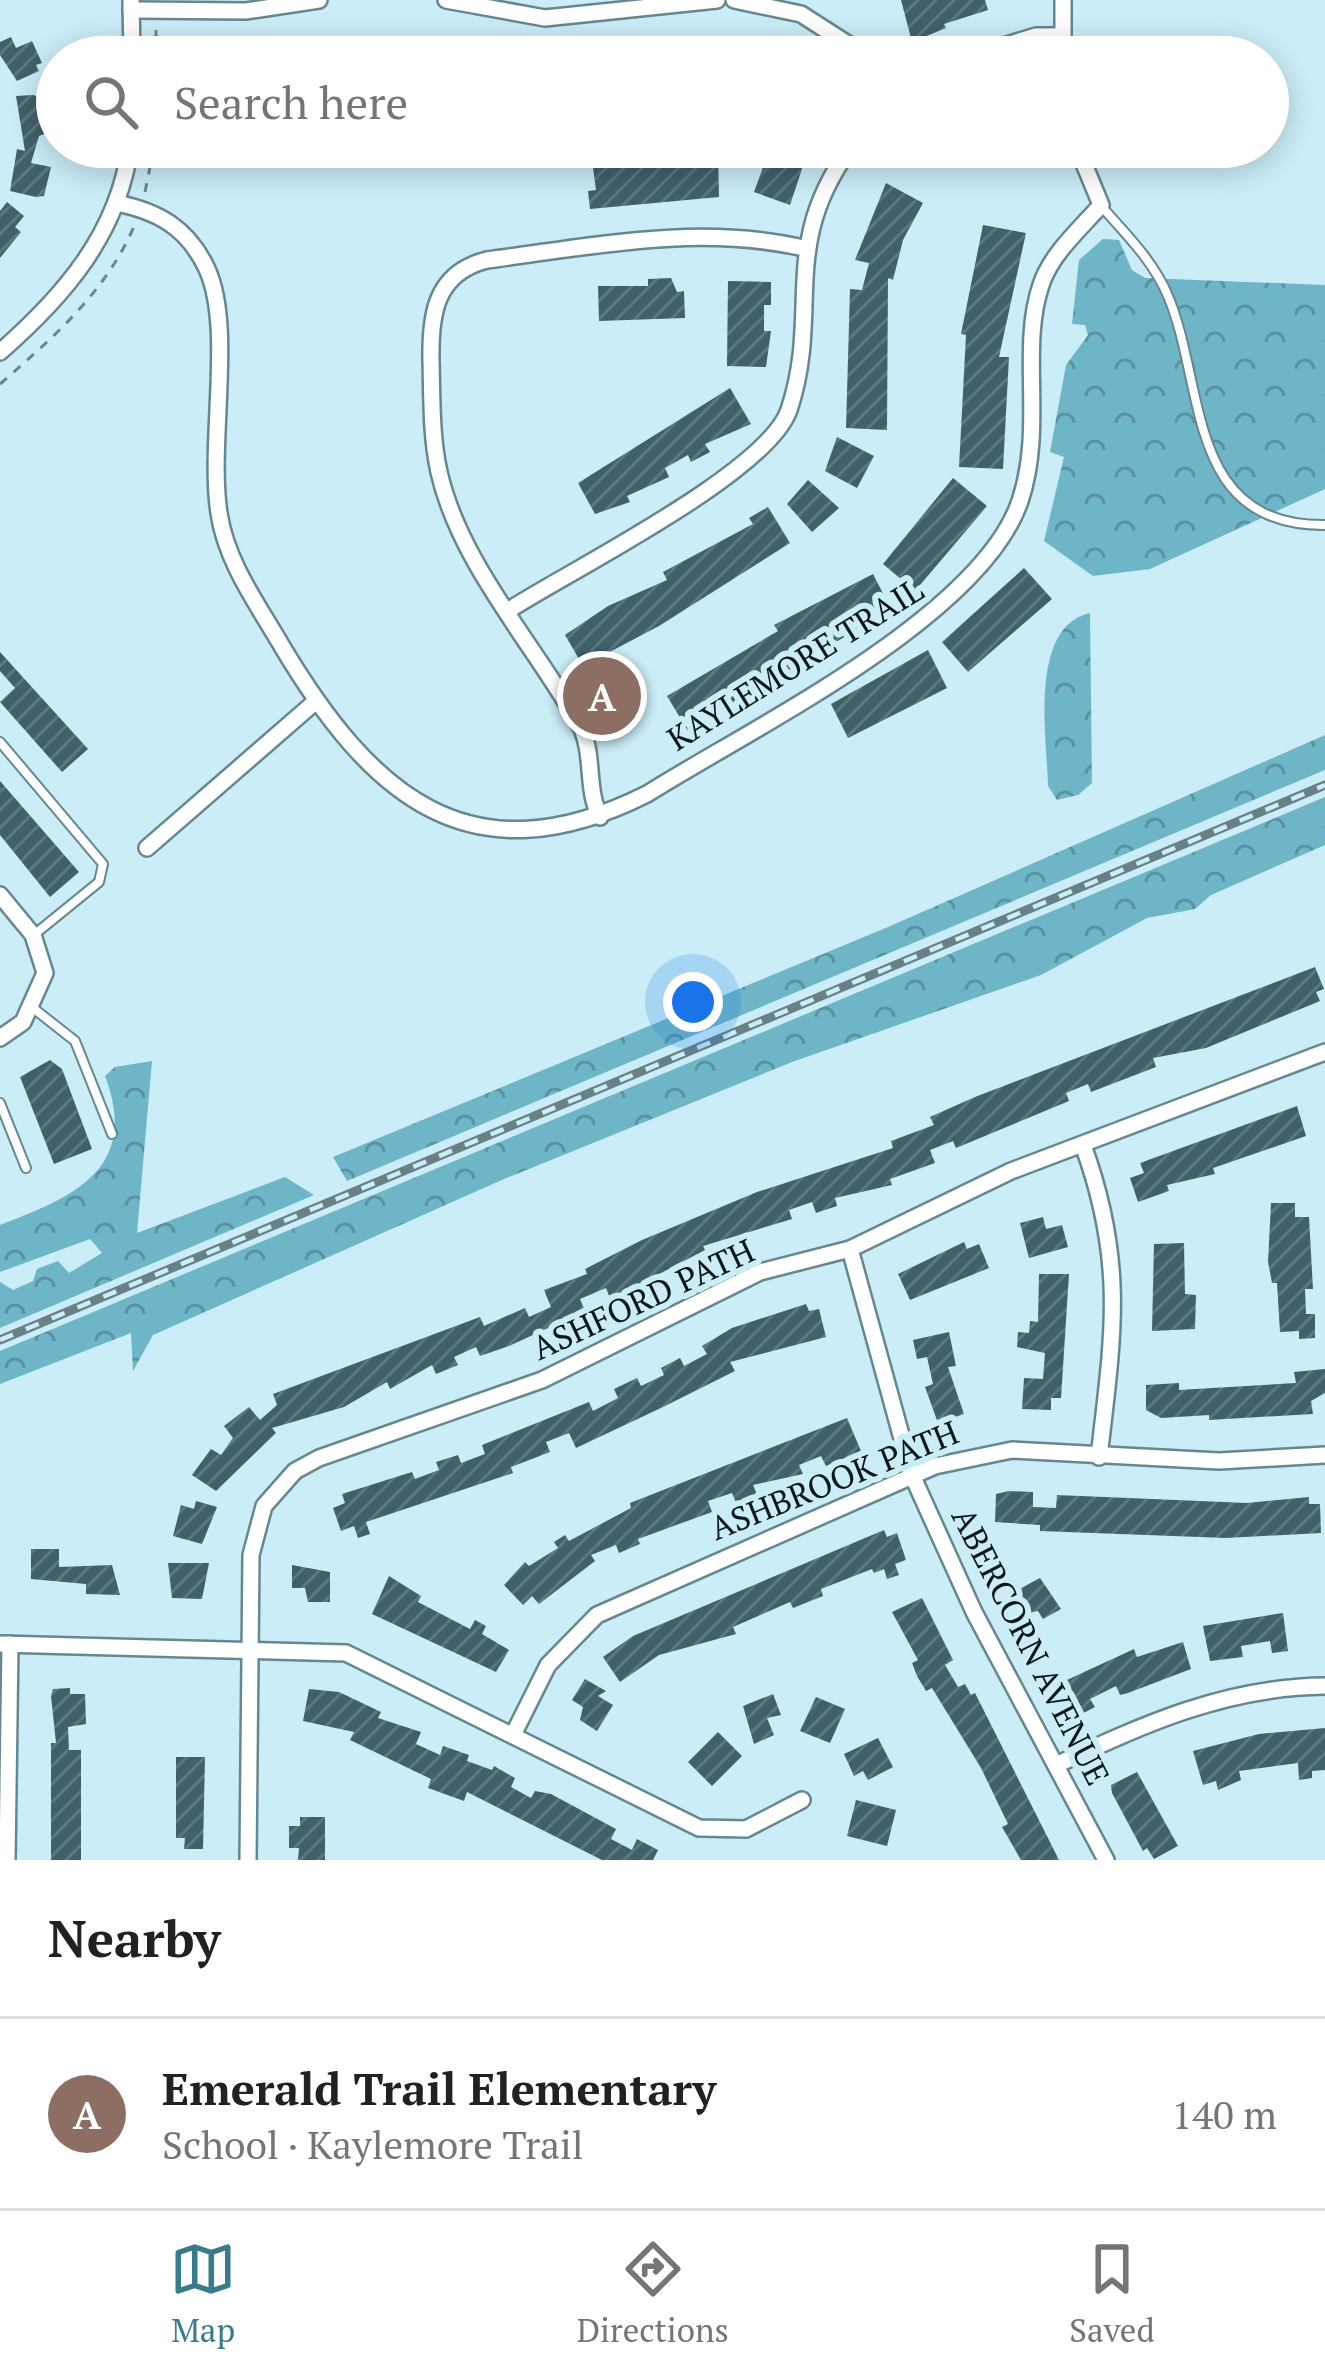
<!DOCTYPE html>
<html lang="en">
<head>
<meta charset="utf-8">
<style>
  body { margin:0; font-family:"PT Serif",serif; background:#f2f2f2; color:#202124 }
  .you { position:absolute; left:693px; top:1002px; width:42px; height:42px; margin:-30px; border:9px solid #fff; border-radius:50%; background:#1a73e8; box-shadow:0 0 0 18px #1a73e833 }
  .badge { display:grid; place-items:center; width:78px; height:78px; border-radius:50%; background:#387c8c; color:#fff; font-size:39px; font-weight:700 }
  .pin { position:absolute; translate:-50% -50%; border:6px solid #fff; box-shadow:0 3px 12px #0006 }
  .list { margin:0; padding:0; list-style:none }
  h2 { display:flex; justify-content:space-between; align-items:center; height:156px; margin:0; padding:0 48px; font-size:51px }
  h2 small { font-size:39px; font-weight:400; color:#757577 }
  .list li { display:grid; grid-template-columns:78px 1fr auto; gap:36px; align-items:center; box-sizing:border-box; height:192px; padding:0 48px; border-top:3px solid #e0e0e0 }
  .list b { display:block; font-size:45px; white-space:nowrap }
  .list p { margin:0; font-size:39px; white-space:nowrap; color:#757577 }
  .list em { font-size:39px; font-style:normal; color:#757577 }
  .icon { flex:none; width:66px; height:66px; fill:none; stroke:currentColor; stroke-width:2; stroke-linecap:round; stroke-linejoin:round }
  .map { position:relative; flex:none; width:1325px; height:1860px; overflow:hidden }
  .search { position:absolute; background:#fff; box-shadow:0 6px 30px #0003; left:36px; right:36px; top:36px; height:132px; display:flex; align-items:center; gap:30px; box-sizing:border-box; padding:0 42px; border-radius:66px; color:#757577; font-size:45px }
  .sheet { height:348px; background:#fff }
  nav { display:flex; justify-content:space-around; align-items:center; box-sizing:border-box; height:168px; border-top:3px solid #e0e0e0; background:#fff; font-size:33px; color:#757577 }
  nav a { display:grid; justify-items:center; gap:6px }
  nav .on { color:#387c8c }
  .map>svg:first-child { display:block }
  .forest { fill:url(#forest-crowns) }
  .building { fill:url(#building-hatch) }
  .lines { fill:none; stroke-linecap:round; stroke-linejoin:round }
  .lane-casing { stroke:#678790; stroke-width:12 }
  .street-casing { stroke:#678790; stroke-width:20 }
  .path { stroke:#6d868c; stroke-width:3; stroke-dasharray:9 9; stroke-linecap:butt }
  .lane { stroke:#fff; stroke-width:8 }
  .street { stroke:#fff; stroke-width:15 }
  .rail-casing { stroke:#688086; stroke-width:9 }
  .rail { stroke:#caedf7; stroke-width:4.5; stroke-dasharray:14; stroke-linecap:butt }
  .labels { text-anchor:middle; stroke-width:12; stroke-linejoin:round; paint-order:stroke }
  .street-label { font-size:33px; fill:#0a171a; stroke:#caedf7 }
</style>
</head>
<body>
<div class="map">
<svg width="1325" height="1860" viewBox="0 0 1325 1860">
  <defs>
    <pattern id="forest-crowns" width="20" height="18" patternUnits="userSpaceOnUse" patternTransform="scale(3)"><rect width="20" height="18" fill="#6eb6c7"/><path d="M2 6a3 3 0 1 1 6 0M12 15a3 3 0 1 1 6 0" fill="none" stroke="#5993a1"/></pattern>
    <pattern id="building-hatch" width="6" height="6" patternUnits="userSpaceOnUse" patternTransform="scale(3)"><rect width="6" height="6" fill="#416169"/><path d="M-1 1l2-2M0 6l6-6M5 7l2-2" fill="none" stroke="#5e777d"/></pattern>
  </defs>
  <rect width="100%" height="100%" fill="#caedf7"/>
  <g class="forest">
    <polygon points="1103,239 1119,240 1132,270 1145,278 1325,285 1325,489 1150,569 1093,576 1044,541 1064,457 1050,452 1066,365 1088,335 1085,325 1072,324 1079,260"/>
    <path d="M1090,613L1092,783L1078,795L1057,800L1048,786C1047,738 1028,627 1090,613Z"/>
    <polygon points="1325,735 1325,770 347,1181 333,1157 888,927"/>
    <polygon points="1325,797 1325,845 1211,895 1195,909 1147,918 1041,975 792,1062 504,1179 153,1335 133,1371 131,1333 0,1384 0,1351"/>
    <path d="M152,1061L137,1233L285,1177L314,1195L0,1328V1282L13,1290L33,1281L37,1269L58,1261L69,1273L102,1253L90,1239L0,1272V1225C75,1197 140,1168 105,1076L115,1067Z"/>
  </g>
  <g class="building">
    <polygon points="901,0 985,0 988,10 944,24 946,28 912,42"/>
    <polygon points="11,37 16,48 32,41 42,63 36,65 39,71 17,81 0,55 0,42"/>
    <polygon points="33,95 53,101 55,130 39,136 31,163 51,167 44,196 36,197 10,191 17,149 25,151 16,96"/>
    <polygon points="777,147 816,147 805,160 790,205 754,192 770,148"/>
    <polygon points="718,149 719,197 590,209 588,191 596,190 592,160"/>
    <polygon points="886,183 923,203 903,240 893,280 888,278 887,430 846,428 850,289 862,290 869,263 855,260"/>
    <polygon points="7,202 24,216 15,227 21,232 0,258 0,211"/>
    <polygon points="983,225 1026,233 999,357 1009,357 1003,469 959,467 966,335 961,334"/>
    <polygon points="671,278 677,292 684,291 685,318 599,321 598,286 648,286 648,279"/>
    <polygon points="728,281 771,282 771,305 764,305 764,331 771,331 766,367 727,366"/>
    <polygon points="730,388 751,424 705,444 710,452 691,462 688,455 665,468 669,477 627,496 630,502 595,514 578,483"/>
    <polygon points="837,437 874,456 857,488 825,471"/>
    <polygon points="953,478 987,506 915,591 883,564"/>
    <polygon points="808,480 839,508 812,532 787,504"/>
    <polygon points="768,507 790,543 659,626 583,666 565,635 608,606 667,580 663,572 753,524 749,518"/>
    <polygon points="1024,568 1052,599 968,672 942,642"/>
    <polygon points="873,574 891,609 688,731 667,696 778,631 774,625"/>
    <polygon points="928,650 947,688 848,738 831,704"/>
    <polygon points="0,652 88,749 62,772 0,702 15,688 0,671"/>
    <polygon points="0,781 79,872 50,897 0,835"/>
    <polygon points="1315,967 1324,989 1316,992 1320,1001 1206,1048 1153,1058 1156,1067 1091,1092 1088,1084 1066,1093 1069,1101 956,1148 953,1141 930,1150 935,1163 890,1179 892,1185 835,1198 837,1206 816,1213 812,1202 789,1210 792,1219 703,1246 705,1250 625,1292 610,1298 606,1288 580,1299 585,1311 509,1346 480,1356 476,1347 454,1357 458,1365 436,1374 432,1365 390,1389 387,1382 344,1407 272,1428 276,1433 216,1491 192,1475 211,1449 221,1455 233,1438 224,1426 249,1407 260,1420 277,1405 273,1394 480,1317 484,1326 525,1308 529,1317 551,1307 544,1290 587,1274 585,1269 642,1240 757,1192 893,1148 891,1141 934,1125 930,1117 975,1097"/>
    <polygon points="50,1060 62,1069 92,1149 54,1164 20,1077"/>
    <polygon points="1297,1106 1306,1136 1213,1168 1215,1174 1167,1185 1169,1191 1138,1202 1130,1178 1144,1173 1140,1163"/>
    <polygon points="1271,1203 1295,1203 1295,1217 1309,1217 1313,1289 1305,1289 1306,1314 1315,1314 1315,1338 1299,1339 1299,1331 1280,1332 1277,1283 1272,1283 1268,1262"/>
    <polygon points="1043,1217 1046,1229 1062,1225 1068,1247 1029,1258 1020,1223"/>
    <polygon points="964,1242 967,1249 979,1244 989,1268 910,1300 898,1274"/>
    <polygon points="1184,1243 1185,1294 1196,1295 1195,1329 1152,1331 1154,1244"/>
    <polygon points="1039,1274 1069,1274 1061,1398 1051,1398 1051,1410 1022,1409 1024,1378 1043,1379 1045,1353 1017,1347 1018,1332 1029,1333 1030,1321 1038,1322"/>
    <polygon points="806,1304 809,1311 819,1309 826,1337 730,1362 735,1371 663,1407 576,1448 569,1433 546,1442 550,1452 511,1467 513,1473 366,1522 370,1534 358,1538 354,1526 341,1531 333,1508 345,1503 342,1494 412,1472 415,1479 439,1470 436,1462 458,1455 461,1463 485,1454 482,1445 589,1402 593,1411 618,1398 614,1389 637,1378 641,1386 664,1375 661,1368 680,1358 684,1366 707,1354 702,1346 732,1328"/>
    <polygon points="949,1332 956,1366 948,1367 964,1414 938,1423 925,1387 933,1384 927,1357 917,1359 913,1340"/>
    <polygon points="1325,1369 1325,1393 1311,1401 1313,1414 1209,1420 1209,1415 1161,1418 1146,1410 1146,1385 1179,1383 1179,1390 1296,1383 1294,1372"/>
    <polygon points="847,1418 861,1451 826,1466 821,1456 799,1465 803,1474 753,1485 758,1497 736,1503 732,1493 708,1501 712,1512 638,1539 640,1544 619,1553 616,1545 591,1555 595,1561 539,1604 532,1596 523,1605 504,1585 525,1562 529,1566 558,1548 554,1542 565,1535 569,1541 631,1508 630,1503"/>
    <polygon points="1009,1491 1033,1492 1033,1507 1056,1508 1057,1495 1247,1503 1309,1497 1309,1504 1320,1504 1321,1533 1226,1538 1040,1531 1040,1525 995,1522 996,1494"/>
    <polygon points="196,1501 217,1507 202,1544 173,1536 181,1505 194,1509"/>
    <polygon points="884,1530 887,1537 897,1533 906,1560 895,1564 899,1575 887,1579 884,1569 874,1573 872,1569 821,1589 823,1596 793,1608 790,1602 733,1627 736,1634 659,1655 620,1682 603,1657 633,1636"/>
    <polygon points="31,1549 59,1549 59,1567 112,1565 120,1595 86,1594 86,1584 31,1579"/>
    <polygon points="168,1563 209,1563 202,1599 172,1598"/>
    <polygon points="292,1565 330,1572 330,1602 308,1602 305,1588 292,1588"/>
    <polygon points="389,1576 421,1596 418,1602 470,1629 475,1620 486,1626 482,1634 509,1650 496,1672 372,1614"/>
    <polygon points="1040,1578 1061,1609 1043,1619 1038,1611 1022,1614 1012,1593"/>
    <polygon points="922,1598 953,1660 945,1665 958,1687 965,1684 971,1695 975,1693 1059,1860 1021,1860 1002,1827 1008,1824 981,1768 932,1688 926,1691 917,1676 912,1663 918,1660 892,1612"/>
    <polygon points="1283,1613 1288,1651 1272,1653 1270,1641 1241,1646 1243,1657 1210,1661 1203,1626"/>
    <polygon points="1183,1642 1191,1669 1128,1693 1120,1695 1116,1686 1090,1699 1095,1707 1074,1718 1056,1685 1134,1649 1137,1657"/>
    <polygon points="585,1679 606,1691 598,1696 613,1705 597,1731 580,1720 583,1707 572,1700"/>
    <polygon points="70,1688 70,1694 85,1694 86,1724 68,1727 69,1750 81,1750 81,1860 51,1860 51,1743 56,1743 51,1696 53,1689"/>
    <polygon points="309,1689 339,1692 381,1712 378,1718 421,1732 416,1744 440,1755 443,1746 469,1755 467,1761 492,1770 494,1766 515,1778 511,1787 531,1798 535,1791 551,1794 616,1829 611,1839 632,1850 637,1839 658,1850 653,1860 602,1860 467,1792 464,1801 428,1788 431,1779 350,1740 354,1732 303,1721"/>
    <polygon points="773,1694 781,1715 767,1718 774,1735 754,1744 743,1706"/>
    <polygon points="816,1697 845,1709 830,1743 800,1731"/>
    <polygon points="1325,1728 1325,1770 1312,1771 1312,1778 1299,1780 1298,1763 1239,1771 1241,1780 1218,1790 1216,1781 1203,1785 1193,1751 1259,1734"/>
    <polygon points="718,1732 742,1756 712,1786 688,1762"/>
    <polygon points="878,1738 893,1767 868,1780 863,1771 854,1776 844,1754"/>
    <polygon points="176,1757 205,1757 203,1849 184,1849 185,1838 176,1838"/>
    <polygon points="1137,1772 1178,1846 1154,1859 1147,1848 1143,1851 1112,1793 1111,1785"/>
    <polygon points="856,1800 896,1810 887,1846 847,1836"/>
    <polygon points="300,1817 325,1817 325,1860 298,1860 299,1848 289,1848 289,1826 300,1826"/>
  </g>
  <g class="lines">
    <defs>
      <g id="lane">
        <path d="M1102,207C1126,234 1154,262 1168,296C1206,386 1185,526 1325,525"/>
        <polyline points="0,742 103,864 99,882 35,934"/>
        <polyline points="33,1008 75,1041 112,1134"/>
        <polyline points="0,1103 26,1168"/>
      </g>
      <g id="street">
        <polyline points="131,0 132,57"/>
        <polyline points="446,0 545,18 717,0"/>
        <polyline points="734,0 801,14 868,57"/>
        <polyline points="1063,0 1063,57"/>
        <polyline points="131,10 246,11 319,0"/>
        <polyline points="968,57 1036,36 1061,36"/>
        <path d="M116,203C158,211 188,228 207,269C234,328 208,443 219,513C226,561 256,602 280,643C370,795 469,883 647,794C750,729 981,617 1020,501C1045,427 1019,349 1041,285C1051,254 1080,229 1101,205L1077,147"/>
        <path d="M0,352C64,296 118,234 130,147"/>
        <path d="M509,610C571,570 767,473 789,410C822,311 778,246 851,147"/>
        <path d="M600,817C586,789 594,758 582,729C536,646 460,565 439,472C431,436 432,398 431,361C430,315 435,273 487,260C594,246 698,224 804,248"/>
        <polyline points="147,848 315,702"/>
        <polyline points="0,895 33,935 45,973 23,1022 0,1038"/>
        <path d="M1083,1145C1126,1263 1113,1336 1099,1457"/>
        <polyline points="850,1249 912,1475 974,1612 1106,1860"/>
        <polyline points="0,1644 346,1653 699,1828 746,1829 802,1800"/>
        <polyline points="513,1735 548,1665 597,1615 935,1466 1012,1450 1219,1461 1325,1455"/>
        <path d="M1056,1765C1145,1724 1225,1687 1325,1686"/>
        <polyline points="7,1860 10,1644"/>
        <polyline points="248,1860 251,1555 264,1506 295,1471 319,1458 542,1380 760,1272 850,1249 1011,1171 1325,1052"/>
      </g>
    </defs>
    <use href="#lane" class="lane-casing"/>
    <use href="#street" class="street-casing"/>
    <g class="path">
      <polyline points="156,57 156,26"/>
      <polyline points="145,192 154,147"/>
      <path d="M0,384C54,337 107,291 135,224"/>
    </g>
    <use href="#lane" class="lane"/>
    <use href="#street" class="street"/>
    <defs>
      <polyline id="rail" points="0,1340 1325,785"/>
    </defs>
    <use href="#rail" class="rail-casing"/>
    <use href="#rail" class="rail"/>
  </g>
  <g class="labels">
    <g class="street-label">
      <text transform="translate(795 664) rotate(-32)" y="12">KAYLEMORE TRAIL</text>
      <text transform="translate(643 1299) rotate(-25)" y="12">ASHFORD PATH</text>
      <text transform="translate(834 1480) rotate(-22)" y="12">ASHBROOK PATH</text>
      <text transform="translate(1031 1646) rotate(63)" y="12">ABERCORN AVENUE</text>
    </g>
  </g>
</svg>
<div class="you"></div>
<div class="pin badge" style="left:602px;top:696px;background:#8d6e63">A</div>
<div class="search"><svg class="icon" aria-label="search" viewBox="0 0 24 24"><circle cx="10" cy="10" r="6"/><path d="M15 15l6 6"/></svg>Search here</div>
</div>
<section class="sheet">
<h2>Nearby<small></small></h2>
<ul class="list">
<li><span class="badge" style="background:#8d6e63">A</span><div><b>Emerald Trail Elementary</b><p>School · Kaylemore Trail</p></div><em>140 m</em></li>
</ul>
</section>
<nav>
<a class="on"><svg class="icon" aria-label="map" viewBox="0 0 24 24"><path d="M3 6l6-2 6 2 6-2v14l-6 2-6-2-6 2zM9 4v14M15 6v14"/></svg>Map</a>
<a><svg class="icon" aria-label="directions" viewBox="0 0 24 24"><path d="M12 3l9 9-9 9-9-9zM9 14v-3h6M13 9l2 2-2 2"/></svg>Directions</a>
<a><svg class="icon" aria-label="saved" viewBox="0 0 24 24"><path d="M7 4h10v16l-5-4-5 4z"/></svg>Saved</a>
</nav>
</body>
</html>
